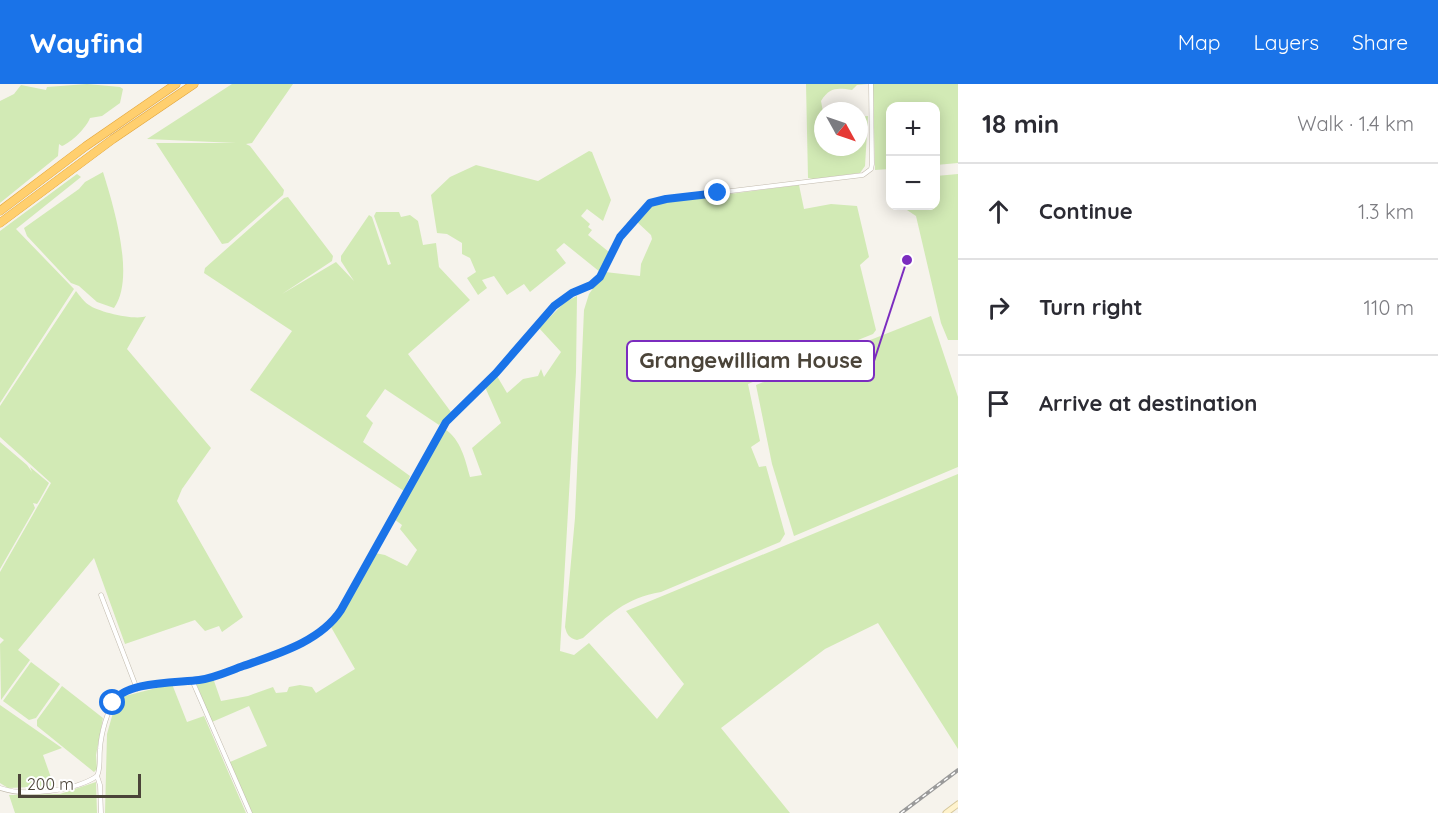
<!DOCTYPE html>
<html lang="en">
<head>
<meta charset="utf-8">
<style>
  body { margin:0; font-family:Quicksand,sans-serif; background:#f7f7f7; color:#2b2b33 }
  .controls { position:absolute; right:18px; top:18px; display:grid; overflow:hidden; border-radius:12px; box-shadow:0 3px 15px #0003 }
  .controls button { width:54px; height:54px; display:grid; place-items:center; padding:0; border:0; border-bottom:2px solid #e1e1e2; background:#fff; color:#2b2b33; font:30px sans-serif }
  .compass { position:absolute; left:814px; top:18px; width:54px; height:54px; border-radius:50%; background:#fff; box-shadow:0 3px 15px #0003; rotate:130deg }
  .scale { position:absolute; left:18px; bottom:15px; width:123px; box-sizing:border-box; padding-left:6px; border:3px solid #4b4439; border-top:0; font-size:16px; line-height:21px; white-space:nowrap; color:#4b4439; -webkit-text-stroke:4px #fff; paint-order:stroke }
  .stop { position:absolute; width:18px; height:18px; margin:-14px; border:4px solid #1a73e8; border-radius:50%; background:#fff }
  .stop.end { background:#1a73e8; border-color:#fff; box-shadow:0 2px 6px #0008 }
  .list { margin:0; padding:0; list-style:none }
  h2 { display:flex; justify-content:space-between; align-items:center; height:78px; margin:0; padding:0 24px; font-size:26px }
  h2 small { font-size:20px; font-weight:400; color:#7c7c81 }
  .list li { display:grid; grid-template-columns:39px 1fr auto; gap:18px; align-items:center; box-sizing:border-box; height:96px; padding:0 24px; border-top:2px solid #e1e1e2 }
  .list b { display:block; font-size:22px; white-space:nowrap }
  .list em { font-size:20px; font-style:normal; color:#7c7c81 }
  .icon { flex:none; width:33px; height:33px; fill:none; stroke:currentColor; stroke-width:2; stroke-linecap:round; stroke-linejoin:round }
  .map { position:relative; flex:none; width:958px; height:729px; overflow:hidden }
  header { display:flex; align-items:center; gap:36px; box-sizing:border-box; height:84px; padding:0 30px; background:#1a73e8; color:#fff }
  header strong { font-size:28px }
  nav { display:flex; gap:33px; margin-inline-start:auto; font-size:21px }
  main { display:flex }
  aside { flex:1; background:#fff }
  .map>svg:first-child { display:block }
  .green { fill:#d2eab5 }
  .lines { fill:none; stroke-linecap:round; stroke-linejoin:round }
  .street-casing { stroke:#c2bbae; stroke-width:5 }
  .secondary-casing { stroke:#d6c79b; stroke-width:7 }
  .highway-casing { stroke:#e0a43c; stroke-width:9 }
  .street { stroke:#fff; stroke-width:4 }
  .secondary { stroke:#fff3cd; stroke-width:5 }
  .highway { stroke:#ffcf6e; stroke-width:8 }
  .rail-casing { stroke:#9a9a9a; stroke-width:4 }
  .rail { stroke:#fff; stroke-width:1.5; stroke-dasharray:4.5; stroke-linecap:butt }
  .route { stroke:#1a73e8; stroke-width:8 }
  .leader { fill:none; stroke:#7b2cbf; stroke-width:2 }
  .callout-dot { fill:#7b2cbf; stroke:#fff; stroke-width:2 }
  .callout { fill:#fff; stroke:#7b2cbf; stroke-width:2 }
  .callout-label { font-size:22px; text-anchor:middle; font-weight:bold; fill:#4b4439 }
</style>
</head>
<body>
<header>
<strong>Wayfind</strong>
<nav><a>Map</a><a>Layers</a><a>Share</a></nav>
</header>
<main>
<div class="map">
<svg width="958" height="729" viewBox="0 0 958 729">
  <rect width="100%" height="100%" fill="#f6f3ec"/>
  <g class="green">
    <path d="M87,0L120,3L123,5L120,19L102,32L90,34C86,44 72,58 62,62L59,60L58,72L0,119V17L14,10L21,1L46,6L47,3Z"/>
    <polygon points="232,0 293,0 252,59 246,60 250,62 284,106 283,111 228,159 222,160 156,59 236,59 147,55"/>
    <path d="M806,0H868L857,1L852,6C837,4 830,3 821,17L823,28V63H859V33L868,32L865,82L860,89L813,95L808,94Z"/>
    <polygon points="873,0 958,0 958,79 936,81 936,22 890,22 890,85 875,86"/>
    <polygon points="589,67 592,68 611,116 603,137 587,125 581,132 590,140 588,143 592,146 588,151 609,168 600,188 564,159 556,166 566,179 530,208 524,200 507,211 494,192 482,196 487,204 478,211 467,194 476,188 470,174 462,170 462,159 447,150 437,149 431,111 450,93 476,81 538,97"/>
    <path d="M103,88C113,120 136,194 114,224L97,218L79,202L71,199L27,152L24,144L79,105L85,98Z"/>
    <polygon points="77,90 81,93 16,145 74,205 0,319 0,147"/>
    <polygon points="958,90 958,256 948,256 941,239 916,132 901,122 936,122 936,92"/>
    <path d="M799,101L804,125L831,120L857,122L869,173L860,181L876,246L873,250L748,300L760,357L751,363L759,383L766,382L785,450L780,458L661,508C625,514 609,531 583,554L577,556C569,554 567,551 565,543L575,434L584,226L589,210L605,188L640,192L641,180L652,155L651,151L636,137L653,120Z"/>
    <polygon points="288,113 333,172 332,177 282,210 336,178 354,197 341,177 341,172 369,131 372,133 388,181 391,180 374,132 376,128 399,128 401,133 410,131 418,137 423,161 436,159 439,183 470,216 408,270 451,328 439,341 385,305 366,332 373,339 363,358 410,392 404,407 250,306 292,247 204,189 205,184 284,114"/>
    <path d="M76,207C80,212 84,218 89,221C98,228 137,237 146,232L127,265L211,364L182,405L177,417L243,533L222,548L219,542L205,547L195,536L125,560L94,474L18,566L30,576L1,616L0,560L4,556L0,553V488L51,399L0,353V322Z"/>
    <path d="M577,212L576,288L560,567L574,571L589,559L657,635L684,600L626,527L958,390V665L878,539L825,565L721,644L790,729H252L230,678L267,662L249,622L212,638L196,599L213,594L221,617L248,612L273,603L276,609L287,608L289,603L300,601L312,603L316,609L355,585L331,543L342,531L375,469L385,471L407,482L417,466L400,445L402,441L394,435L445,345C461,356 465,375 470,393L482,391L472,364L501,339L485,303L497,292L507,309L523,295L538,292L541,285L544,293L561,268L539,244L565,218Z"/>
    <polygon points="931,232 958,313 958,383 794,452 772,380 756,301"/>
    <polygon points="0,358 27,381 32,388 30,383 49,399 39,417 37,420 33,419 35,424 0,485"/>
    <polygon points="31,578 60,600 36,634 29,636 3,617"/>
    <polygon points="172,600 187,638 204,632 246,729 105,729 107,650 116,618 125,612"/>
    <polygon points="62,602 103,634 96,671 97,685 94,688 37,642 37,636"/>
    <polygon points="0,621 62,664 43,671 54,702 8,704 0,699"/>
    <polygon points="96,698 97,729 15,729 9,711 60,710"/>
  </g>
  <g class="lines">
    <defs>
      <g id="street">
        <polyline points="101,511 137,605"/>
        <polyline points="192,596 250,729"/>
        <path d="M0,704C25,713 75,707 97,692"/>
        <path d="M101,729L100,701L97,692C101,684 99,674 100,665C101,651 107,624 117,614C133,597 179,600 200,596C214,593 227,587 240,583C275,571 320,559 341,526L446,338L496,289L554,222L572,209L591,201L600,193C616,164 630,122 666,115L863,91L871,85L872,80L871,0"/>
      </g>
      <polyline id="secondary" points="946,729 958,720"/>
      <g id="highway">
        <polyline points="0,127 86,62 176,0"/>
        <polyline points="0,139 113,55 194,0"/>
      </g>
    </defs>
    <use href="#street" class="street-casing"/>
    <use href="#secondary" class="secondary-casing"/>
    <use href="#highway" class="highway-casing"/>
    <use href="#street" class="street"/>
    <use href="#secondary" class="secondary"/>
    <use href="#highway" class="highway"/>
    <defs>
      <polyline id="rail" points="901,729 958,686"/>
    </defs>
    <use href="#rail" class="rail-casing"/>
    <use href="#rail" class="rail"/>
  </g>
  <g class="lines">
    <path class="route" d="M113,619C123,597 178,599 199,596C214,594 229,587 243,582C277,570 320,558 341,526L446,338L496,289L554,222L572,209L591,201L600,193L620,153L650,119L666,115L718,109"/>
  </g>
  <path class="leader" d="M907 176L874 277"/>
  <circle class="callout-dot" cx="907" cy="176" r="6"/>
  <rect class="callout" x="627" y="257" width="247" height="40" rx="6"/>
  <g class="callout-label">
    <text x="751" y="284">Grangewilliam House</text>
  </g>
</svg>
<div class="controls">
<button>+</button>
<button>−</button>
</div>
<svg class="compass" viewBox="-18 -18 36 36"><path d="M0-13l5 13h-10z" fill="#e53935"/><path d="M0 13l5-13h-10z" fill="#7c7c81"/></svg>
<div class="scale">200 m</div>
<div class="stop" style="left:113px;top:619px"></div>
<div class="stop end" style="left:718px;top:109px"></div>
</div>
<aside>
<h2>18 min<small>Walk · 1.4 km</small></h2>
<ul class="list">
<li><svg class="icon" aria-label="ahead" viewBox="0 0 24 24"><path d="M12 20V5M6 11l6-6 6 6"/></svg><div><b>Continue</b></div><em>1.3 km</em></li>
<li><svg class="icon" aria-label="right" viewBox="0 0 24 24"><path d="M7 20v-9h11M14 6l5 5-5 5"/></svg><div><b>Turn right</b></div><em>110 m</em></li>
<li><svg class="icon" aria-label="arrive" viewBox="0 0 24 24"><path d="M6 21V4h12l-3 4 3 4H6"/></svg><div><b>Arrive at destination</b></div></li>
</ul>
</aside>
</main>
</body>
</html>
